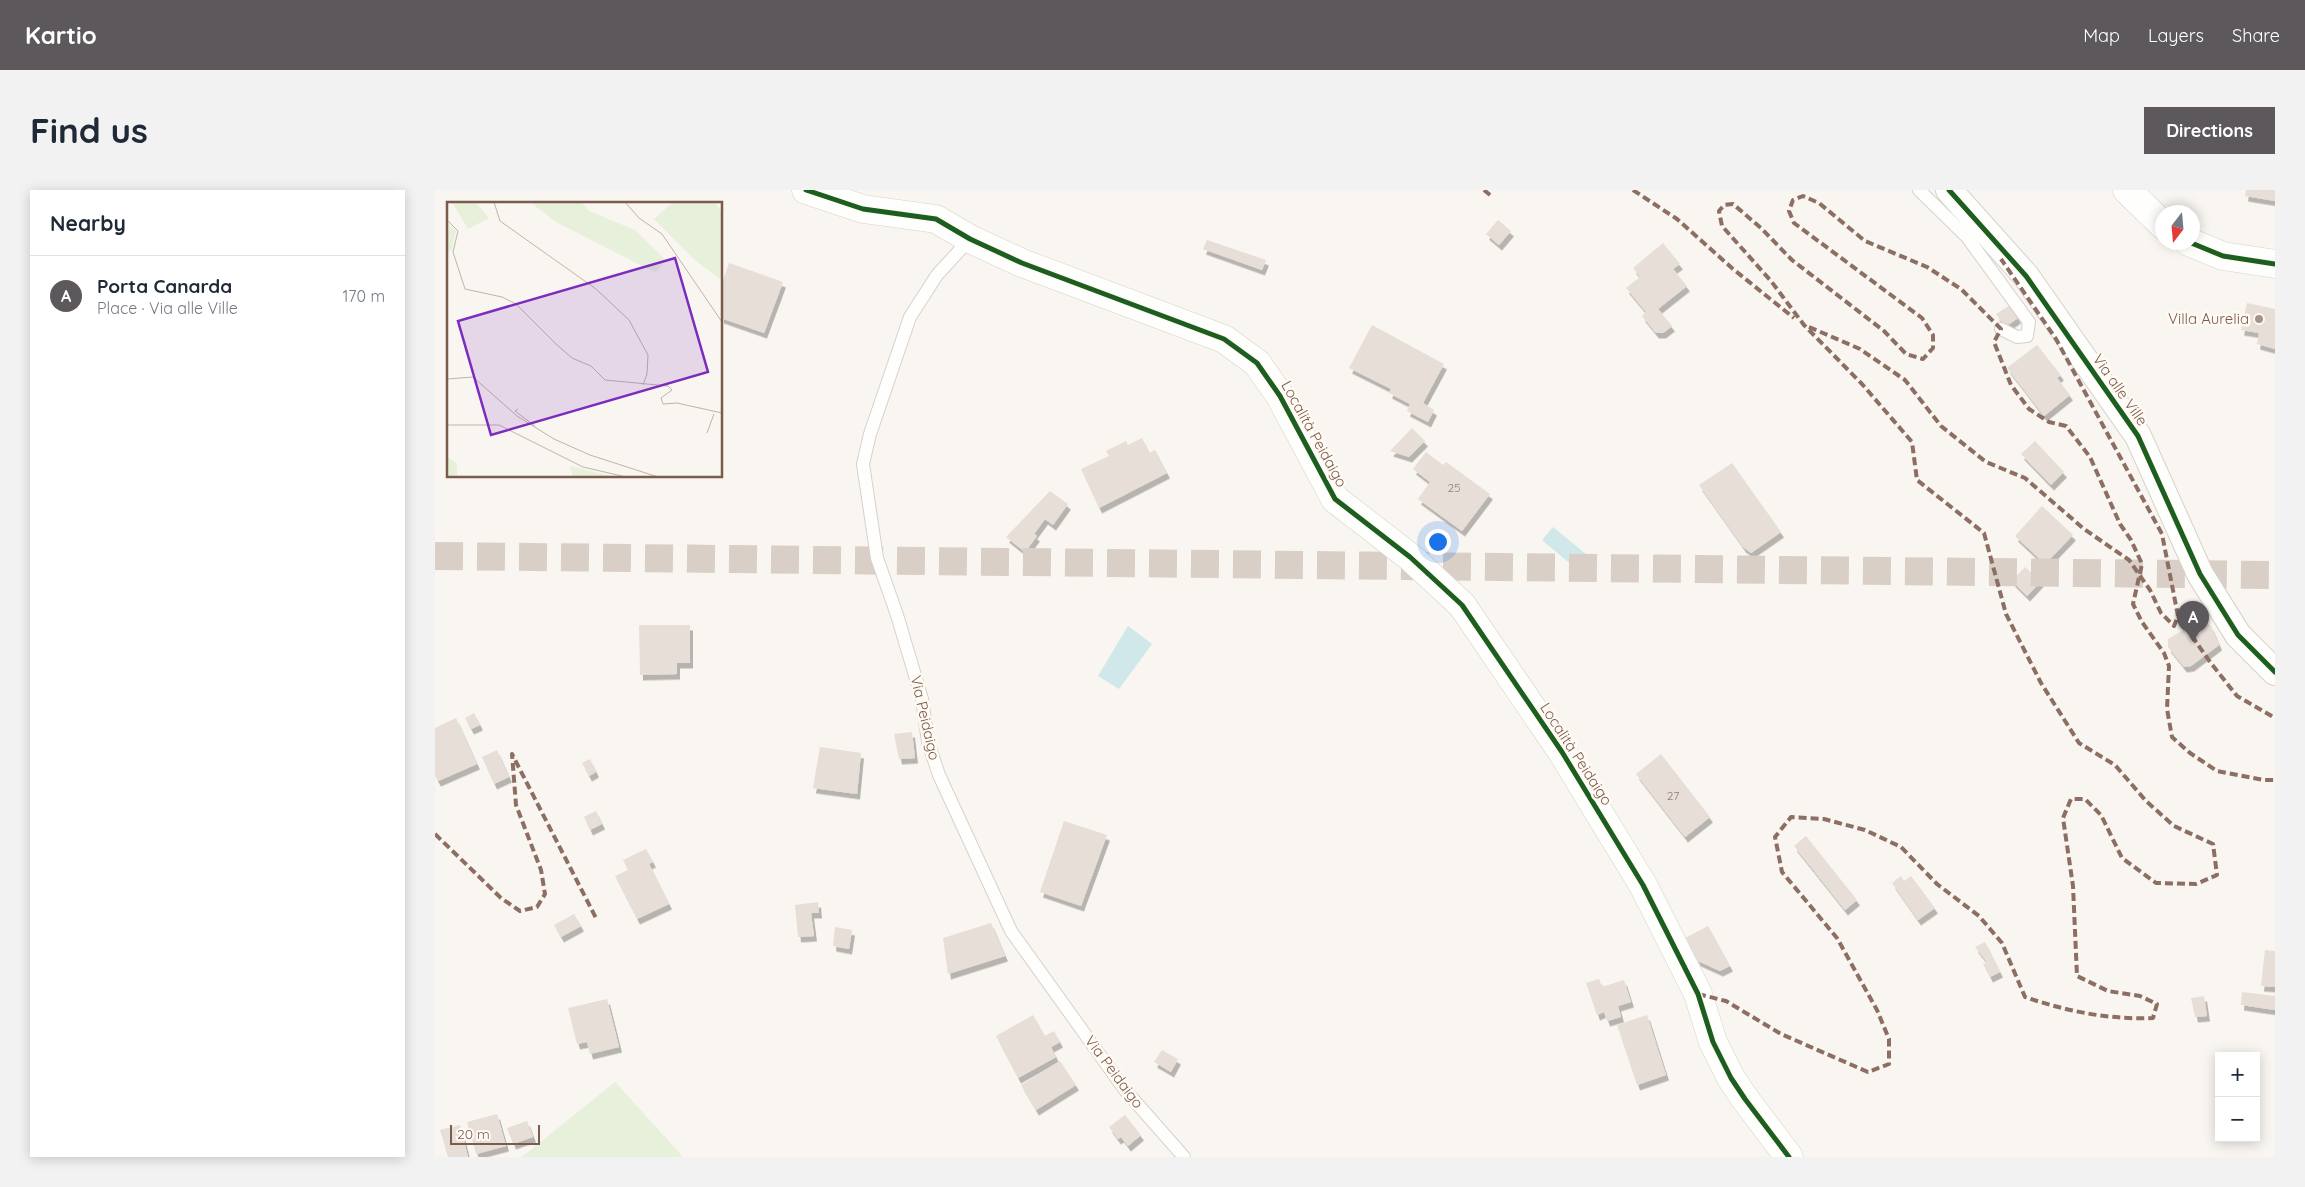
<!DOCTYPE html>
<html lang="en">
<head>
<meta charset="utf-8">
<style>
  body { margin:0; font-family:Quicksand,sans-serif; background:#f2f2f3; color:#1f2937 }
  .controls { position:absolute; right:15px; bottom:15px; display:grid; overflow:hidden; border-radius:0px; box-shadow:0 2px 12px #0003 }
  .controls button { width:45px; height:45px; display:grid; place-items:center; padding:0; border:0; border-bottom:1px solid #e0e1e3; background:#fff; color:#1f2937; font:25px sans-serif }
  .compass { position:absolute; left:1720px; top:15px; width:45px; height:45px; border-radius:50%; background:#fff; box-shadow:0 2px 12px #0003; rotate:196deg }
  .scale { position:absolute; left:15px; bottom:12px; width:90px; box-sizing:border-box; padding-left:5px; border:2px solid #7a5c4d; border-top:0; font-size:14px; line-height:18px; white-space:nowrap; color:#7a5c4d; -webkit-text-stroke:4px #fffaf3; paint-order:stroke }
  .you { position:absolute; left:1002px; top:351px; width:18px; height:18px; margin:-12px; border:4px solid #fff; border-radius:50%; background:#1a73e8; box-shadow:0 0 0 8px #1a73e833 }
  .badge { display:grid; place-items:center; width:32px; height:32px; border-radius:50%; background:#5c585b; color:#fff; font-size:16px; font-weight:700 }
  .pin { position:absolute; translate:-50% -41px; filter:drop-shadow(0 1px 2px #0008) }
  .pin::after { content:''; position:absolute; top:26px; width:18px; height:15px; background:inherit; clip-path:polygon(0 0,100% 0,50% 100%) }
  .list { margin:0; padding:0; list-style:none }
  h2 { display:flex; justify-content:space-between; align-items:center; height:65px; margin:0; padding:0 20px; font-size:21px }
  h2 small { font-size:16px; font-weight:400; color:#747a83 }
  .list li { display:grid; grid-template-columns:32px 1fr auto; gap:15px; align-items:center; box-sizing:border-box; height:80px; padding:0 20px; border-top:1px solid #e0e1e3 }
  .list b { display:block; font-size:19px; white-space:nowrap }
  .list p { margin:0; font-size:16px; white-space:nowrap; color:#747a83 }
  .list em { font-size:16px; font-style:normal; color:#747a83 }
  .map { position:relative; flex:none; width:1840px; height:967px; overflow:hidden; border-radius:0px }
  header { display:flex; align-items:center; gap:30px; box-sizing:border-box; height:70px; padding:0 25px; background:#5c585b; color:#fff }
  header strong { font-size:24px }
  nav { display:flex; gap:28px; margin-inline-start:auto; font-size:18px }
  .intro { display:flex; align-items:center; justify-content:space-between; box-sizing:border-box; height:120px; padding:0 30px }
  h1 { margin:0; font-size:35px }
  .button { padding:12px 22px; border-radius:0px; background:#5c585b; color:#fff; font-size:18px; font-weight:700 }
  main { display:flex; gap:30px; padding:0 30px }
  aside { flex:1; background:#fff; border-radius:0px; box-shadow:0 2px 12px #0003 }
  .map>svg:first-child { display:block }
  .green { fill:#e7f0db }
  .water { fill:#d0e8ea }
  .building { fill:#e6ded7; filter:url(#shadow) }
  .lines { fill:none; stroke-linecap:round; stroke-linejoin:round }
  .primary-tunnel { stroke:#d9cfc7; stroke-width:28; stroke-dasharray:28 14; stroke-linecap:butt }
  .service-casing { stroke:#d7d1cb; stroke-width:14 }
  .minor-casing { stroke:#d7d1cb; stroke-width:28 }
  .tertiary-casing { stroke:#d7d1cb; stroke-width:29 }
  .secondary-casing { stroke:#d9d2cb; stroke-width:29 }
  .service { stroke:#fefefd; stroke-width:12 }
  .minor { stroke:#fefefd; stroke-width:26 }
  .tertiary { stroke:#fefefd; stroke-width:28 }
  .secondary { stroke:#fefefd; stroke-width:28 }
  .quiet { stroke:#8d6e63; stroke-width:4; stroke-dasharray:8 4; stroke-linecap:butt }
  .cycleway-casing { stroke:#fffaf3; stroke-width:8 }
  .cycleway { stroke:#1b5e20; stroke-width:5 }
  .poi-dot { fill:#a69286; stroke:#fffaf3; stroke-width:2 }
  .labels { text-anchor:middle; stroke-width:5; stroke-linejoin:round; paint-order:stroke }
  .number-label { font-size:12px; fill:#977e72 }
  .poi-label { font-size:15px; fill:#7a5c4d; stroke:#fffaf3; text-anchor:end }
  .street-label { font-size:15px; fill:#7a5c4d; stroke:#fffaf3 }
  .inset-road { fill:none; stroke:#c2b3aa; stroke-width:1 }
  .view { fill:#7b2cbf; fill-opacity:0.15; stroke:#7b2cbf; stroke-width:2.5 }
  .inset-edge { fill:none; stroke:#7a5c4d; stroke-width:2.5 }
</style>
</head>
<body>
<header>
<strong>Kartio</strong>
<nav><a>Map</a><a>Layers</a><a>Share</a></nav>
</header>
<div class="intro"><h1>Find us</h1><a class="button">Directions</a></div>
<main>
<aside>
<h2>Nearby<small></small></h2>
<ul class="list">
<li><span class="badge">A</span><div><b>Porta Canarda</b><p>Place · Via alle Ville</p></div><em>170 m</em></li>
</ul>
</aside>
<div class="map">
<svg width="1840" height="967" viewBox="0 0 1840 967">
  <defs>
    <filter id="shadow"><feDropShadow dx="3" dy="5.5" stdDeviation="0" flood-color="#0004"/></filter>
  </defs>
  <rect width="100%" height="100%" fill="#f9f5f0"/>
  <polygon class="green" points="180,892 248,967 87,967"/>
  <g class="water">
    <polygon points="1118,337 1163,374 1151,387 1107,350"/>
    <polygon points="693,436 717,454 684,499 663,486"/>
  </g>
  <g class="building">
    <polygon points="1811,0 1840,0 1840,11 1810,6"/>
    <polygon points="1063,30 1076,41 1064,55 1051,44"/>
    <polygon points="772,50 831,70 827,80 768,59"/>
    <polygon points="1228,53 1245,74 1238,79 1252,96 1223,119 1237,136 1228,143 1221,143 1207,126 1211,122 1191,98 1205,87 1198,78"/>
    <polygon points="294,73 348,92 329,143 286,128 286,96"/>
    <polygon points="1812,113 1840,119 1840,159 1822,154 1824,143 1806,140"/>
    <polygon points="1575,115 1583,128 1570,137 1561,124"/>
    <polygon points="937,135 1009,174 988,213 999,220 993,232 972,221 975,214 954,203 956,199 914,178"/>
    <polygon points="1602,155 1626,185 1622,188 1635,205 1609,226 1572,178"/>
    <polygon points="977,238 990,251 974,267 955,261"/>
    <polygon points="707,248 714,263 720,260 732,283 664,318 646,279 674,266 671,261 691,251 693,255"/>
    <polygon points="1600,251 1629,282 1616,295 1586,264"/>
    <polygon points="991,262 1008,275 1011,272 1055,304 1027,341 983,309 995,292 978,279"/>
    <polygon points="1297,273 1346,342 1316,363 1308,357 1264,295"/>
    <polygon points="615,301 633,314 618,335 610,329 599,344 602,346 590,362 571,347"/>
    <polygon points="1607,316 1638,345 1610,374 1580,346"/>
    <polygon points="1590,377 1606,391 1592,406 1577,391"/>
    <polygon points="1767,429 1776,436 1784,455 1756,476 1749,477 1733,457 1733,449"/>
    <polygon points="204,435 255,435 255,473 242,473 242,484 205,485"/>
    <polygon points="39,523 45,535 36,539 30,528"/>
    <polygon points="21,528 42,574 3,591 0,586 0,538"/>
    <polygon points="477,542 480,568 464,569 459,544"/>
    <polygon points="385,557 426,563 422,604 378,598"/>
    <polygon points="62,560 74,587 59,594 47,567"/>
    <polygon points="1226,564 1275,627 1250,647 1201,584"/>
    <polygon points="155,569 161,582 154,586 147,573"/>
    <polygon points="161,621 167,634 155,640 149,627"/>
    <polygon points="629,631 672,645 646,716 605,702"/>
    <polygon points="1371,646 1422,710 1410,720 1359,656"/>
    <polygon points="211,659 218,672 214,674 234,714 202,729 180,686 193,680 188,670"/>
    <polygon points="1466,686 1469,691 1476,686 1500,718 1483,730 1457,693"/>
    <polygon points="383,712 384,723 376,723 379,746 363,747 360,715"/>
    <polygon points="139,724 146,736 126,747 119,735"/>
    <polygon points="556,733 570,766 513,784 508,748"/>
    <polygon points="1273,736 1295,776 1285,781 1263,771 1250,748"/>
    <polygon points="400,737 417,740 414,759 398,756"/>
    <polygon points="1550,752 1565,782 1555,787 1548,774 1552,772 1540,757"/>
    <polygon points="1830,760 1840,761 1840,797 1826,796"/>
    <polygon points="1164,789 1167,797 1189,790 1196,812 1183,816 1186,827 1172,831 1169,822 1162,825 1151,793"/>
    <polygon points="1807,802 1840,806 1840,820 1806,815"/>
    <polygon points="1769,806 1772,826 1760,827 1756,808"/>
    <polygon points="172,809 184,857 155,864 152,852 142,854 133,818"/>
    <polygon points="598,825 610,846 619,841 625,852 616,857 621,867 583,888 561,846"/>
    <polygon points="1212,825 1231,885 1202,895 1182,835"/>
    <polygon points="727,860 743,869 736,882 719,872"/>
    <polygon points="625,871 641,895 601,920 586,895"/>
    <polygon points="62,924 71,956 41,964 32,932"/>
    <polygon points="690,925 706,945 693,956 686,947 683,949 674,937"/>
    <polygon points="92,931 98,947 78,954 72,938"/>
    <polygon points="25,935 33,967 13,967 5,940"/>
  </g>
  <g class="lines">
    <polyline class="primary-tunnel" points="0,366 1840,385"/>
    <defs>
      <g id="service">
        <polyline points="1484,0 1532,47 1594,132 1592,146 1582,147 1566,139"/>
        <polyline points="535,49 502,85 475,127 435,244 428,274 442,368 462,425 487,509 493,552 504,585 576,741 690,900 749,967"/>
      </g>
      <polyline id="minor" points="1514,0 1591,86 1703,246 1765,384 1803,445 1840,482"/>
      <polyline id="tertiary" points="371,0 428,19 501,29 535,49 587,73 789,149 822,173 845,206 900,309 975,367 1027,415 1127,562 1208,695 1263,804 1278,852 1296,888 1310,909 1354,967"/>
      <g id="secondary">
        <polyline points="1692,0 1728,35"/>
        <polyline points="1754,52 1788,66 1840,74"/>
      </g>
    </defs>
    <use href="#service" class="service-casing"/>
    <use href="#minor" class="minor-casing"/>
    <use href="#tertiary" class="tertiary-casing"/>
    <use href="#secondary" class="secondary-casing"/>
    <use href="#service" class="service"/>
    <use href="#minor" class="minor"/>
    <use href="#tertiary" class="tertiary"/>
    <use href="#secondary" class="secondary"/>
    <g class="quiet">
      <polyline points="1049,0 1055,5"/>
      <polyline points="1198,0 1242,29 1298,79 1359,128"/>
      <polyline points="1374,137 1425,159 1470,190 1506,236 1551,272 1590,288 1649,339 1694,370 1715,400 1726,423 1739,436 1743,426 1727,344 1621,149 1566,69"/>
      <polyline points="1743,426 1775,472 1802,506 1840,528"/>
      <polyline points="0,644 66,708 85,721 102,717 110,704 106,680 81,615 77,564 162,730"/>
      <path d="M1263,804L1291,811L1346,844L1433,882L1454,874V849L1442,820L1402,748L1347,682L1340,647L1356,627L1389,629L1430,640L1466,657L1502,694L1544,726L1567,753L1590,807C1631,821 1674,830 1718,828L1722,814L1705,806L1673,801L1642,786L1638,696L1628,628L1636,609H1650L1666,625L1687,668L1721,693L1761,694L1782,685L1778,654L1739,636L1711,611L1680,575L1644,553L1606,493L1571,424L1549,343L1482,290L1477,252L1427,194L1369,135L1336,91L1287,36L1284,21L1289,15L1298,14L1326,38L1357,70L1449,141L1471,164L1488,169L1498,158V145L1487,128L1359,33L1354,21L1358,10L1368,6L1384,13L1430,51L1492,77L1526,99L1566,139L1559,152L1576,195L1594,219L1614,232L1631,236L1655,267L1685,334L1696,350L1707,374L1698,414L1707,432L1729,463L1734,476L1732,519L1737,547L1755,563L1782,581L1829,590H1840"/>
    </g>
    <defs>
      <g id="cycleway">
        <polyline points="371,0 428,19 501,29 535,49 587,73 789,149 822,173 845,206 900,309 975,367 1027,415 1127,562 1208,695 1263,804 1278,852 1296,888 1310,909 1354,967"/>
        <polyline points="1514,0 1591,86 1703,246 1765,384 1803,445 1840,482"/>
        <polyline points="1754,52 1788,66 1840,74"/>
      </g>
    </defs>
    <use href="#cycleway" class="cycleway-casing"/>
    <use href="#cycleway" class="cycleway"/>
  </g>
  <circle class="poi-dot" cx="1824" cy="129" r="5"/>
  <g class="labels">
    <g class="number-label">
      <text x="1019" y="302">25</text>
      <text x="1238" y="610">27</text>
    </g>
    <g class="poi-label">
      <text x="1814" y="134">Villa Aurelia</text>
    </g>
    <g class="street-label">
      <text transform="translate(1685 200) rotate(55)" y="5">Via alle Ville</text>
      <text transform="translate(879 244) rotate(61)" y="5">Località Peidaigo</text>
      <text transform="translate(490 528) rotate(77)" y="5">Via Peidaigo</text>
      <text transform="translate(1141 564) rotate(57)" y="5">Località Peidaigo</text>
      <text transform="translate(679 882) rotate(53)" y="5">Via Peidaigo</text>
    </g>
  </g>
  <g transform="translate(12 12)">
    <rect width="275" height="275" fill="#f9f5f0"/>
    <path d="M5,0H28L42,16L21,27ZM83,0H134L142,9L188,28L219,58L209,71L109,20ZM226,0H268L275,11V78L249,59L207,17ZM0,20L9,29L4,49L0,50ZM0,255L10,261V275H0ZM123,264L148,270L167,275H126Z" fill="#e7f0db"/>
    <path class="inset-road" d="M47,0L53,19L149,87L182,118L201,153L200,172L196,183M178,0L192,16L215,32L275,120M0,18L11,29L6,50L18,87L55,95L69,102L109,142L125,156L144,164L158,178L221,184L225,188L214,196L216,202L230,201L275,211M0,177L26,175L70,214L107,237L143,253L211,275M71,207L68,209L88,224M0,223H52L136,265L179,275M260,231L267,212"/>
    <path class="view" d="M228,56L261,170L44,233L11,119Z"/>
    <rect width="275" height="275" class="inset-edge"/>
  </g>
</svg>
<div class="controls">
<button>+</button>
<button>−</button>
</div>
<svg class="compass" viewBox="-18 -18 36 36"><path d="M0-13l5 13h-10z" fill="#e53935"/><path d="M0 13l5-13h-10z" fill="#747a83"/></svg>
<div class="scale">20 m</div>
<div class="you"></div>
<div class="pin badge" style="left:1758px;top:452px">A</div>
</div>
</main>
</body>
</html>
